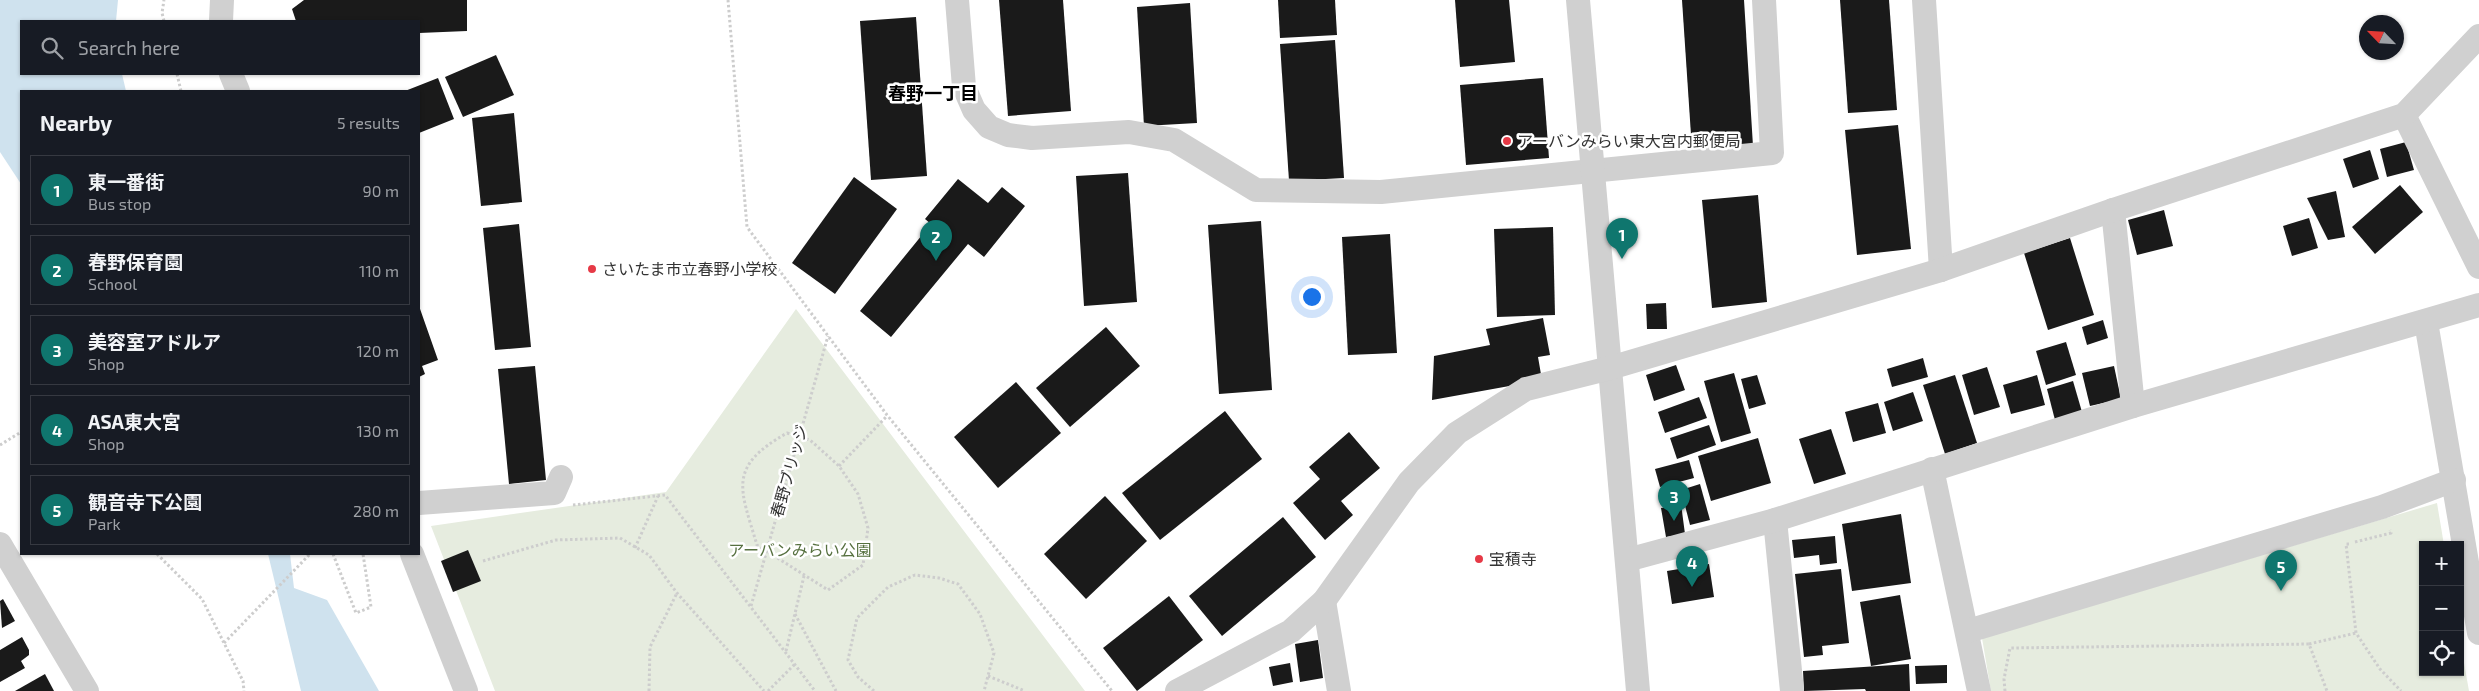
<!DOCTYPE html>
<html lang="en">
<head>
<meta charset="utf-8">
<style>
  body { margin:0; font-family:"Exo 2","Noto Sans JP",sans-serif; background:#242831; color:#f1f3f6 }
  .controls { position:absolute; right:15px; bottom:15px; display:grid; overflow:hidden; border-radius:0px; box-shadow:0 1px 4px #0004 }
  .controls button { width:45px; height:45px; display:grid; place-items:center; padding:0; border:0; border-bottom:1px solid #363941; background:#171b24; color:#f1f3f6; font:25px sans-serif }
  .compass { position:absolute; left:2359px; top:15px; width:45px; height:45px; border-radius:50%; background:#171b24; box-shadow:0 1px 4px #0004; rotate:295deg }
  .you { position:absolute; left:1311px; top:296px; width:18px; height:18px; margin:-12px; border:4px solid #fff; border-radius:50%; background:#1a73e8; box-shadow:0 0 0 8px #1a73e833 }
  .badge { display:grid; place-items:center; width:32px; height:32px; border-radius:50%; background:#0f766e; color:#fff; font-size:16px; font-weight:700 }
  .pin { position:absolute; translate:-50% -41px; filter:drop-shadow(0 1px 2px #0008) }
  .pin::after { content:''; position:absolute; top:26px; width:18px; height:15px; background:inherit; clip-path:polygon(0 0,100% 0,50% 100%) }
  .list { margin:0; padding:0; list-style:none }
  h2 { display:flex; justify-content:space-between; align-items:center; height:65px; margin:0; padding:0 20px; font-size:21px }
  h2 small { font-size:16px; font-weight:400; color:#9ea1a6 }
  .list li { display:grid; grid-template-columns:32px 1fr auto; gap:15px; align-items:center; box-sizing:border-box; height:70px; margin:0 10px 10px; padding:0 10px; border:1px solid #363941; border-radius:0px }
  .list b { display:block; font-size:19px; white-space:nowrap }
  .list p { margin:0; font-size:16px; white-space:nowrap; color:#9ea1a6 }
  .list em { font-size:16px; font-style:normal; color:#9ea1a6 }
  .icon { flex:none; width:28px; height:28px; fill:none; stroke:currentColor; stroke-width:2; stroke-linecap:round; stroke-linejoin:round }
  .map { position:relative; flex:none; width:2479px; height:691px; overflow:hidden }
  .search { position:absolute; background:#171b24; box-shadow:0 1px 4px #0004; left:20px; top:20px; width:400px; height:55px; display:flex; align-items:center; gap:12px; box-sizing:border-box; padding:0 18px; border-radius:0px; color:#9ea1a6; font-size:19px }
  .panel { position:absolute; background:#171b24; box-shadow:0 1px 4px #0004; left:20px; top:90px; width:400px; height:465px; border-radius:0px }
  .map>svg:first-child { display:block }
  .green { fill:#e6ecdf }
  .water { fill:#cfe2ee }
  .building { fill:#1a1a1a }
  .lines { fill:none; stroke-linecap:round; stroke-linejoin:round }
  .path { stroke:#cdcdcd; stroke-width:3; stroke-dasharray:2.5 2.5; stroke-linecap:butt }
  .minor { stroke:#d0d0d0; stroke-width:24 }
  .path-bridge { stroke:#cdcdcd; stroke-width:3; stroke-dasharray:2.5 2.5; stroke-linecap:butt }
  .poi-dot { fill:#e63946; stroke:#fff; stroke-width:2 }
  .labels { text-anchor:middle; stroke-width:5; stroke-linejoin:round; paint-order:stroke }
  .poi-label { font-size:16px; fill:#333; stroke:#fff; text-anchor:start }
  .street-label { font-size:16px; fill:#333; stroke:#fff }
  .park-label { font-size:16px; fill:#56703f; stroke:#fff }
  .neighbourhood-label { font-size:18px; font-weight:bold; fill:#000; stroke:#fff }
</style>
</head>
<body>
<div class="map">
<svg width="2479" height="691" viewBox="0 0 2479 691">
  <rect width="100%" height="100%" fill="#fff"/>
  <g class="green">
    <polygon points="796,309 1085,691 495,691 431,526 666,492"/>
    <polygon points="2437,503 2444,545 2423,545 2423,672 2460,672 2460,640 2469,691 1991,691 1982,638"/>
  </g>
  <g class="water">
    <polygon points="0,0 118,0 116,21 21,21 21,74 122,74 126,91 21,91 21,184 0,152"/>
    <polygon points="268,554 290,554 294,588 327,600 379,691 301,691"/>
  </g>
  <g class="building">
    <polygon points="304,0 467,0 467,31 419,33 419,21 296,21 292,9"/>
    <polygon points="999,0 1063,0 1071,111 1008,116"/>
    <polygon points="1278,0 1335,0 1337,35 1280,38"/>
    <polygon points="1455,0 1509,0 1515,62 1460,67"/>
    <polygon points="1682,0 1744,0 1753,146 1692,150"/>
    <polygon points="1840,0 1889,0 1897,110 1848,113"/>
    <polygon points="1190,3 1197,123 1144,126 1137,7"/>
    <polygon points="916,17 927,176 871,180 860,21"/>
    <polygon points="1335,40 1344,178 1289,181 1280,44"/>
    <polygon points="496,55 514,95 463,117 445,77"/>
    <polygon points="438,78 454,119 419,133 419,91 405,91"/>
    <polygon points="1543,78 1549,158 1466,165 1460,85"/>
    <polygon points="514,113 522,202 481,206 472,118"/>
    <polygon points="1898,125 1911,249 1857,255 1845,130"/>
    <polygon points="2406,142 2414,170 2387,177 2380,149"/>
    <polygon points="2370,150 2379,179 2353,188 2343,159"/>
    <polygon points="1128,173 1137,302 1084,306 1076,176"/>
    <polygon points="854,177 897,209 835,294 792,263"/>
    <polygon points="958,179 988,203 1002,187 1025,206 984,257 968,244 891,337 860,311 931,224 925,219"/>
    <polygon points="2400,185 2423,212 2375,254 2352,227"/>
    <polygon points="2336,191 2345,237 2328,240 2307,198"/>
    <polygon points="1758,195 1767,302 1712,308 1702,200"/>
    <polygon points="2164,210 2173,246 2137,255 2128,220"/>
    <polygon points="2309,218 2318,248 2292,256 2283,226"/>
    <polygon points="1261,221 1272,390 1219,394 1208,225"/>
    <polygon points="519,224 531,347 495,350 483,228"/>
    <polygon points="1553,227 1555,315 1497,317 1494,229"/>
    <polygon points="1390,234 1397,353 1348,355 1342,237"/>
    <polygon points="2070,238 2094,315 2048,330 2024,253"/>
    <polygon points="1666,303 1667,329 1647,329 1646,304"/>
    <polygon points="419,306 438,360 422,366 425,374 419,377"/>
    <polygon points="1543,318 1550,355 1538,357 1542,380 1432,400 1434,356 1490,345 1486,329"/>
    <polygon points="2103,320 2108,338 2087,345 2082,327"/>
    <polygon points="1106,327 1140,366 1070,427 1036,388"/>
    <polygon points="2066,342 2076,375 2046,385 2036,351"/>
    <polygon points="1923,358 1928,377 1892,387 1887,369"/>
    <polygon points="1676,365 1685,390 1654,401 1646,375"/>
    <polygon points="535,366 546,480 509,484 498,369"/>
    <polygon points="2114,366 2121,399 2090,406 2082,373"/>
    <polygon points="1987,367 2000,407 1974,415 1962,375"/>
    <polygon points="1734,373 1751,433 1721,442 1704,381"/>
    <polygon points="1757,375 1766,404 1749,409 1741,379"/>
    <polygon points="1955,375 1977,443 1945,454 1923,385"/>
    <polygon points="2037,375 2045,405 2011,414 2003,385"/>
    <polygon points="2073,381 2082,412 2055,420 2047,389"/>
    <polygon points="1016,382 1061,433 998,488 954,437"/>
    <polygon points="1913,392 1923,421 1893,431 1884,402"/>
    <polygon points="1699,397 1707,418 1665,433 1658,412"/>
    <polygon points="1878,403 1886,433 1853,442 1845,412"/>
    <polygon points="1225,411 1262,459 1160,540 1122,493"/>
    <polygon points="1709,425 1716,445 1677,459 1670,438"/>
    <polygon points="1831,429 1846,474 1814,484 1799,439"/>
    <polygon points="1349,432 1380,468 1341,501 1353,515 1325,540 1293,503 1320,479 1309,467"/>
    <polygon points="1758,438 1771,483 1711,501 1698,456"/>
    <polygon points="1689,460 1694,478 1660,487 1655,469"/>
    <polygon points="1700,484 1710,520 1690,525 1681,490"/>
    <polygon points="1679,489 1685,534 1666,537 1661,508 1670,507 1667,491"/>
    <polygon points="1105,496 1147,541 1086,599 1044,554"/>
    <polygon points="1901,514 1911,583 1852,591 1842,524"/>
    <polygon points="1283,517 1316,557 1222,636 1189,596"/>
    <polygon points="1835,536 1837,563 1820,565 1819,555 1794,558 1792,540"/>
    <polygon points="468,550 481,581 453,592 441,561"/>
    <polygon points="1709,564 1714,597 1672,604 1667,571"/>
    <polygon points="1841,569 1849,643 1822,646 1823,655 1804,657 1795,574"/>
    <polygon points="1900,595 1911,659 1871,666 1860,602"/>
    <polygon points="1169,596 1203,640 1137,691 1103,648"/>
    <polygon points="3,599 15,621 2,628 0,601"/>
    <polygon points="22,637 29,650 29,655 21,661 25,668 0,682 0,650"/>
    <polygon points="1318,640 1323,678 1300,682 1295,644"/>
    <polygon points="1290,663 1293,682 1273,686 1269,667"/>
    <polygon points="1909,664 1910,691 1866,691 1865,689 1804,691 1803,671"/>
    <polygon points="1947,665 1947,683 1916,684 1915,666"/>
    <polygon points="45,674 54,691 15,691"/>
  </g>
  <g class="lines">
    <g class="path">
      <polyline points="728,0 747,227 887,415 1112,691"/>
      <polyline points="164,21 162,13 164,0"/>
      <polyline points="177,74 181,91"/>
      <path d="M787,433L810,440L839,466L858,494L868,528L863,565L828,590L757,545C740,488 727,467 787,433Z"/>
      <polyline points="0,445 21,432"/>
      <polyline points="839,466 887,416"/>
      <polyline points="573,505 665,495 815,691"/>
      <polyline points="2355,542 2391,533 2390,530"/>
      <polyline points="2349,544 2346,544 2356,633 2380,669 2401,691"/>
      <polyline points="635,548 658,496"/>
      <polyline points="157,554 202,599 243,681 244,691"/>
      <polyline points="333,554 356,613 371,607 363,554"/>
      <polyline points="483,561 556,540 620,538 649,555 677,593 764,691"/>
      <polyline points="795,614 836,691"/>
      <polyline points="224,643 310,554"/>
      <polyline points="2309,644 2356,633"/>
      <polyline points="786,651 804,576"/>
      <polyline points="988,676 1025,691"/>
      <polyline points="649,691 650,647 677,593"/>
      <polyline points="768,691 795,664"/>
      <polyline points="874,691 858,677 848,660 857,618 888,587 915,575 939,578 958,584 980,614 994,653 984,691"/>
      <polyline points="2005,691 2004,679 2010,648 2309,644 2327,691"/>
    </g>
    <g class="minor">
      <polyline points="957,0 964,87 974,110 989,127 1008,135 1032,138 1129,132 1174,140 1256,190 1381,192 1772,153 1764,0"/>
      <polyline points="1578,0 1638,691"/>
      <polyline points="1924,0 1941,270"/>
      <polyline points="221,21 222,0"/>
      <polyline points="231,74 238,91"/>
      <polyline points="2404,115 2479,267"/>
      <polyline points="2113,210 2133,406"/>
      <polyline points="2426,322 2479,633"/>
      <polyline points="1932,469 1979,691"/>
      <polyline points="419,503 554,493 561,477"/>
      <polyline points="1775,520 1792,691"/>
      <polyline points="0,544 87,691"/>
      <polyline points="412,554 466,691"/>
      <polyline points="1627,560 1775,520 2133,406 2479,305"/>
      <polyline points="1324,601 1339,691"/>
      <polyline points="1968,631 2382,507 2454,480"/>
      <polyline points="1177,691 1291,631 1324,601 1409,482 1457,433 1526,389 1610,368 1941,270 2113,210 2404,115 2479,36"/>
    </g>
    <polyline class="path-bridge" points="751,606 828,336"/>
  </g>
  <g class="poi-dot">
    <circle cx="1507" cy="141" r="5"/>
    <circle cx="592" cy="269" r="5"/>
    <circle cx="1479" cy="559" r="5"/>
  </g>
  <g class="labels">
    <g class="poi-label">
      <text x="1517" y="147">アーバンみらい東大宮内郵便局</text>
      <text x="602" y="275">さいたま市立春野小学校</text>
      <text x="1489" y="565">宝積寺</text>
    </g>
    <g class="street-label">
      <text transform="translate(789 471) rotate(-74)" y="6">春野ブリッジ</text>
    </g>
    <g class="park-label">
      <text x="800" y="556">アーバンみらい公園</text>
    </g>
    <g class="neighbourhood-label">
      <text x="933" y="100">春野一丁目</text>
    </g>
  </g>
</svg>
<div class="controls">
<button>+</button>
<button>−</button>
<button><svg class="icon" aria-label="locate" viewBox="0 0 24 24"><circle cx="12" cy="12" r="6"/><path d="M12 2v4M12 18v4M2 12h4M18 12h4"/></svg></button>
</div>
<svg class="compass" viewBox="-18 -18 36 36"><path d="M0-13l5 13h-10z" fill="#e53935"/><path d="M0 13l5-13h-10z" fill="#9ea1a6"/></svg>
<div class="you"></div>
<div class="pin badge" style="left:1622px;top:259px">1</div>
<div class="pin badge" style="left:936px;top:261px">2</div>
<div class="pin badge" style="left:1674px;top:521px">3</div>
<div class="pin badge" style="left:1692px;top:587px">4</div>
<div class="pin badge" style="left:2281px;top:591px">5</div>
<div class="search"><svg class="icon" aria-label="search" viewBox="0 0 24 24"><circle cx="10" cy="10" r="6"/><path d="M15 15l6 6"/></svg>Search here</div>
<section class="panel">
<h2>Nearby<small>5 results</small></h2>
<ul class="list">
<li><span class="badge">1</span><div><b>東一番街</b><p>Bus stop</p></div><em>90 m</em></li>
<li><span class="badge">2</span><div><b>春野保育園</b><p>School</p></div><em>110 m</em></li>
<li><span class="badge">3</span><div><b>美容室アドルア</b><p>Shop</p></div><em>120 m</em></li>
<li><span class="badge">4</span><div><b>ASA東大宮</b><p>Shop</p></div><em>130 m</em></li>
<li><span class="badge">5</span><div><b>観音寺下公園</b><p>Park</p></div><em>280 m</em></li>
</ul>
</section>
</div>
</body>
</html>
